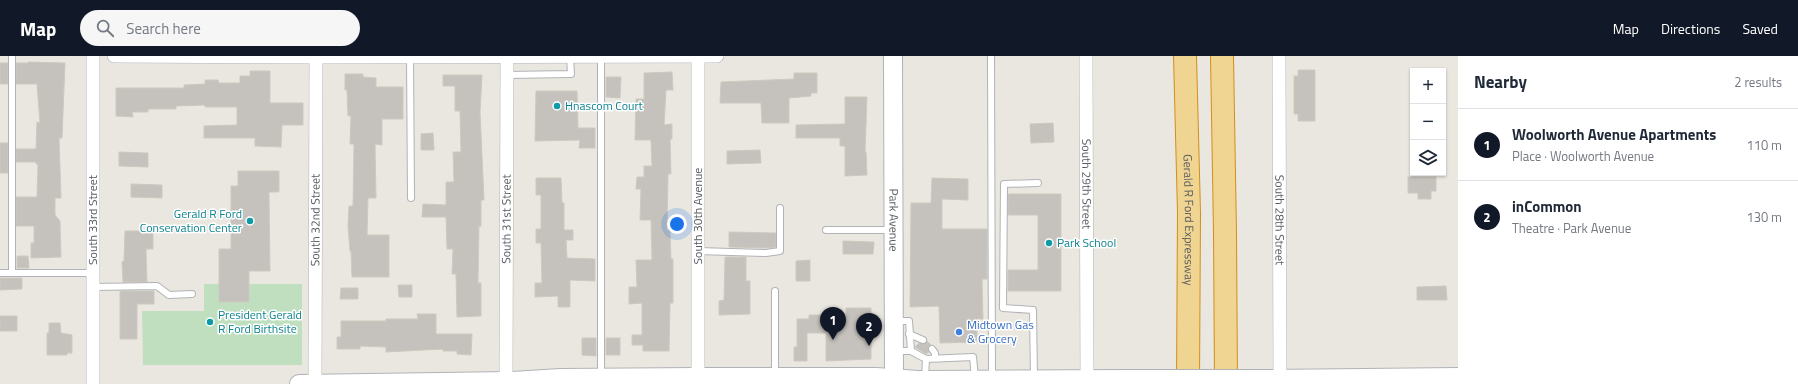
<!DOCTYPE html>
<html lang="en">
<head>
<meta charset="utf-8">
<style>
  body { margin:0; font-family:"Titillium Web",sans-serif; background:#f6f6f7; color:#1f2937 }
  .controls { position:absolute; right:12px; top:12px; display:grid; overflow:hidden; border-radius:0px; box-shadow:0 1px 3px #0004 }
  .controls button { width:36px; height:36px; display:grid; place-items:center; padding:0; border:0; border-bottom:1px solid #e0e1e3; background:#fff; color:#1f2937; font:20px sans-serif }
  .you { position:absolute; left:677px; top:168px; width:14px; height:14px; margin:-10px; border:3px solid #fff; border-radius:50%; background:#1a73e8; box-shadow:0 0 0 6px #1a73e833 }
  .badge { display:grid; place-items:center; width:26px; height:26px; border-radius:50%; background:#111827; color:#fff; font-size:13px; font-weight:700 }
  .pin { position:absolute; translate:-50% -33px; filter:drop-shadow(0 1px 2px #0008) }
  .pin::after { content:''; position:absolute; top:21px; width:14px; height:12px; background:inherit; clip-path:polygon(0 0,100% 0,50% 100%) }
  .list { margin:0; padding:0; list-style:none }
  h2 { display:flex; justify-content:space-between; align-items:center; height:52px; margin:0; padding:0 16px; font-size:17px }
  h2 small { font-size:13px; font-weight:400; color:#747a83 }
  .list li { display:grid; grid-template-columns:26px 1fr auto; gap:12px; align-items:center; box-sizing:border-box; height:72px; padding:0 16px; border-top:1px solid #e0e1e3 }
  .list b { display:block; font-size:15px; white-space:nowrap }
  .list p { margin:0; font-size:13px; white-space:nowrap; color:#747a83 }
  .list em { font-size:13px; font-style:normal; color:#747a83 }
  .icon { flex:none; width:22px; height:22px; fill:none; stroke:currentColor; stroke-width:2; stroke-linecap:round; stroke-linejoin:round }
  .map { position:relative; flex:none; width:1458px; height:328px; overflow:hidden }
  header { display:flex; align-items:center; gap:24px; box-sizing:border-box; height:56px; padding:0 20px; background:#111827; color:#fff }
  header strong { font-size:19px }
  nav { display:flex; gap:22px; margin-inline-start:auto; font-size:14px }
  .search { width:280px; height:36px; background:#f6f6f7; display:flex; align-items:center; gap:10px; box-sizing:border-box; padding:0 14px; border-radius:22px; color:#747a83; font-size:15px }
  main { display:flex }
  aside { flex:1; background:#fff }
  .map>svg:first-child { display:block }
  .green { fill:#c0dfbf }
  .building { fill:#c5c2bd; stroke:#cec9bf }
  .lines { fill:none; stroke-linecap:round; stroke-linejoin:round }
  .lane-casing { stroke:#b1b3b6; stroke-width:8 }
  .street-casing { stroke:#b1b3b6; stroke-width:14 }
  .secondary-casing { stroke:#b0b3b6; stroke-width:20 }
  .highway-casing { stroke:#d28f18; stroke-width:24 }
  .lane { stroke:#fff; stroke-width:6 }
  .street { stroke:#fff; stroke-width:13 }
  .secondary { stroke:#fff; stroke-width:18 }
  .highway { stroke:#f0d491; stroke-width:22 }
  .secondary-bridge-casing { stroke:#b0b3b6; stroke-width:20; stroke-linecap:butt }
  .secondary-bridge { stroke:#fff; stroke-width:18 }
  .culture-dot { fill:#0f9aa8; stroke:#fff; stroke-width:1.5 }
  .shop-dot { fill:#3f7fe0; stroke:#fff; stroke-width:1.5 }
  .labels { text-anchor:middle; stroke-width:3; stroke-linejoin:round; paint-order:stroke }
  .culture-label { font-size:12px; fill:#0d838f; stroke:#fff; text-anchor:start }
  .street-label { font-size:12px; fill:#595c5f; stroke:#fff }
  .shop-label { font-size:12px; fill:#366cbe; stroke:#fff; text-anchor:start }
</style>
</head>
<body>
<header>
<strong>Map</strong>
<div class="search"><svg class="icon" aria-label="search" viewBox="0 0 24 24"><circle cx="10" cy="10" r="6"/><path d="M15 15l6 6"/></svg>Search here</div>
<nav><a>Map</a><a>Directions</a><a>Saved</a></nav>
</header>
<main>
<div class="map">
<svg width="1458" height="328" viewBox="0 0 1458 328">
  <rect width="100%" height="100%" fill="#eae7e0"/>
  <polygon class="green" points="204,228 302,228 302,309 143,309 142,255 204,255"/>
  <g class="building">
    <polygon points="28,6 65,7 62,82 59,82 61,142 55,142 55,159 60,165 61,201 31,202 31,187 34,187 34,170 16,170 16,141 37,141 38,108 36,108 36,106 16,106 16,93 36,93 37,66 40,67 37,28 16,28 16,7 28,7"/>
    <rect x="0" y="7" width="8" height="21"/>
    <polygon points="1298,14 1315,14 1315,65 1298,65 1298,58 1294,58 1294,20 1298,20"/>
    <polygon points="250,15 270,15 270,47 303,47 303,69 282,69 281,91 255,90 255,82 204,82 204,70 237,69 237,51 205,51 205,49 176,50 176,53 148,53 148,56 132,56 133,61 116,60 116,32 184,32 184,29 205,28 205,24 218,24 219,27 240,27 240,20 250,20"/>
    <polygon points="672,16 673,34 666,34 664,69 672,68 672,83 670,83 671,118 668,118 667,174 670,174 671,203 673,203 673,247 670,247 669,295 643,295 643,289 632,289 632,279 642,279 642,247 629,248 629,231 637,231 636,204 652,204 651,164 640,164 641,133 636,133 637,121 644,121 644,110 652,110 651,84 635,84 636,43 644,43 644,17"/>
    <polygon points="794,17 817,17 817,37 811,37 811,40 789,42 789,67 762,67 761,47 720,47 721,26 794,23"/>
    <polygon points="345,18 363,18 363,21 376,22 376,31 403,31 403,63 382,63 382,89 375,88 376,142 368,142 367,179 389,179 389,221 352,221 351,195 350,195 348,170 349,150 353,150 354,88 350,88 351,60 348,60 347,34 345,34"/>
    <polygon points="443,19 482,19 480,56 484,144 481,144 481,170 479,170 478,227 481,227 481,260 457,261 456,218 452,218 453,193 447,193 446,161 422,161 423,148 446,149 446,126 454,126 453,96 461,96 460,55 455,55 455,30 443,30"/>
    <polygon points="606,21 621,21 620,42 606,41"/>
    <polygon points="536,35 577,35 578,72 595,72 595,92 579,92 580,84 535,85"/>
    <polygon points="845,41 867,41 865,96 866,96 867,119 845,120 845,90 840,90 840,82 796,82 796,69 845,68"/>
    <polygon points="1053,67 1054,86 1031,87 1030,68"/>
    <polygon points="433,77 434,94 421,94 421,78"/>
    <rect x="0" y="87" width="8" height="30"/>
    <polygon points="760,94 761,107 727,108 727,95"/>
    <polygon points="119,96 148,97 148,111 119,110"/>
    <polygon points="238,115 279,115 279,136 269,136 270,215 249,215 249,246 219,246 219,193 231,193 231,130 238,130"/>
    <polygon points="1408,121 1436,121 1436,135 1431,135 1431,143 1418,143 1418,137 1408,137"/>
    <polygon points="536,122 561,122 562,147 564,147 564,174 573,174 573,184 566,184 567,202 595,203 595,225 570,224 570,251 558,251 558,240 535,241 535,227 542,227 541,187 536,187 536,173 541,173 541,139 536,139"/>
    <polygon points="932,122 968,123 968,144 942,143 942,173 987,173 987,223 982,223 983,263 977,263 977,286 940,287 939,250 910,251 911,147 931,147"/>
    <polygon points="131,128 162,129 162,142 131,141"/>
    <polygon points="1008,138 1061,138 1061,235 1008,235 1008,214 1038,214 1038,159 1008,159"/>
    <polygon points="125,175 153,175 153,193 146,193 147,226 123,226 122,206 124,205"/>
    <polygon points="729,176 776,177 776,191 766,192 729,191"/>
    <polygon points="843,185 874,186 873,198 843,198"/>
    <polygon points="17,200 28,200 29,212 17,212"/>
    <polygon points="725,201 746,201 746,225 750,225 750,258 719,259 719,245 724,244"/>
    <polygon points="810,204 810,225 796,225 796,205"/>
    <polygon points="0,222 22,222 22,233 0,234"/>
    <polygon points="398,229 412,229 412,241 399,241"/>
    <polygon points="1446,230 1447,244 1417,244 1417,231"/>
    <polygon points="341,232 358,232 358,243 340,243"/>
    <polygon points="120,235 154,235 154,248 137,248 137,283 120,283"/>
    <polygon points="846,252 871,252 871,303 826,305 826,277 807,277 807,305 794,305 794,291 797,291 797,263 809,263 809,259 823,259 823,263 846,263"/>
    <polygon points="417,258 436,258 436,278 472,278 471,299 457,298 457,295 443,295 443,293 386,296 386,291 360,290 360,293 337,293 337,281 341,281 341,265 386,265 386,263 418,263"/>
    <rect x="0" y="260" width="17" height="15"/>
    <polygon points="49,267 60,267 61,277 72,279 72,297 67,297 67,299 47,299 47,277 49,277"/>
    <polygon points="582,282 596,282 596,300 582,299"/>
    <rect x="606" y="282" width="14" height="17"/>
    <polygon points="927,285 931,289 928,291 929,296 926,298 915,291 919,287 924,288"/>
  </g>
  <g class="lines">
    <defs>
      <g id="lane">
        <polyline points="12,0 12,217"/>
        <polyline points="601,0 601,320"/>
        <polyline points="991,0 992,322"/>
        <polyline points="410,1 411,142"/>
        <polyline points="507,19 571,18 570,0"/>
        <polyline points="826,174 892,174"/>
        <polyline points="698,195 766,197 780,195 780,152"/>
        <polyline points="0,217 93,217"/>
        <polyline points="93,231 157,230 169,239 192,238"/>
        <polyline points="895,265 909,265 911,295 895,295"/>
        <polyline points="909,278 923,284"/>
        <polyline points="932,293 935,297 935,302"/>
        <polyline points="911,295 926,303"/>
        <polyline points="775,320 775,235"/>
        <polyline points="925,322 926,303 973,301 975,322"/>
        <polyline points="1034,323 1033,254 1003,252 1004,128 1038,127"/>
      </g>
      <g id="street">
        <polyline points="114,0 316,1 717,0"/>
        <polyline points="698,0 698,321"/>
        <path id="s1" d="M1086,0L1087,328"/>
        <path id="s2" d="M1279,0L1280,328"/>
        <path id="s3" d="M506,325L507,0"/>
        <polyline points="93,328 93,0"/>
        <path id="s4" d="M315,328L316,0"/>
      </g>
      <g id="secondary">
        <path id="s5" d="M893,0L894,328"/>
        <polyline points="1261,323 1458,321"/>
        <polyline points="299,328 512,325 561,322 698,321 876,321 918,324 1129,323"/>
      </g>
      <g id="highway">
        <path id="s6" d="M1185,0L1189,157L1188,328"/>
        <polyline points="1222,0 1225,177 1226,328"/>
      </g>
    </defs>
    <use href="#lane" class="lane-casing"/>
    <use href="#street" class="street-casing"/>
    <use href="#secondary" class="secondary-casing"/>
    <use href="#highway" class="highway-casing"/>
    <use href="#lane" class="lane"/>
    <use href="#street" class="street"/>
    <use href="#secondary" class="secondary"/>
    <use href="#highway" class="highway"/>
    <defs>
      <polyline id="secondary-bridge" points="1129,323 1261,323"/>
    </defs>
    <use href="#secondary-bridge" class="secondary-bridge-casing"/>
    <use href="#secondary-bridge" class="secondary-bridge"/>
  </g>
  <g class="culture-dot">
    <circle cx="557" cy="50" r="4"/>
    <circle cx="250" cy="165" r="4"/>
    <circle cx="1049" cy="187" r="4"/>
    <circle cx="210" cy="266" r="4"/>
  </g>
  <circle class="shop-dot" cx="959" cy="276" r="4"/>
  <g class="labels">
    <g class="culture-label">
      <text x="565" y="54">Hnascom Court</text>
      <text x="242" y="162" text-anchor="end">Gerald R Ford<tspan x="242" dy="14">Conservation Center</tspan></text>
      <text x="1057" y="191">Park School</text>
      <text x="218" y="263">President Gerald<tspan x="218" dy="14">R Ford Birthsite</tspan></text>
    </g>
    <g class="street-label">
      <text dy="4" stroke="none"><textPath href="#s1" startOffset="128">South 29th Street</textPath></text>
      <text transform="translate(698 160) rotate(-90)" y="4">South 30th Avenue</text>
      <text dy="4" stroke="none"><textPath href="#s3" startOffset="162">South 31st Street</textPath></text>
      <text transform="translate(93 164) rotate(-90)" y="4">South 33rd Street</text>
      <text dy="4" stroke="none"><textPath href="#s4" startOffset="164">South 32nd Street</textPath></text>
      <text dy="4" stroke="none"><textPath href="#s5" startOffset="164">Park Avenue</textPath></text>
      <text dy="4" stroke="none"><textPath href="#s6" startOffset="164">Gerald R Ford Expressway</textPath></text>
      <text dy="4" stroke="none"><textPath href="#s2" startOffset="164">South 28th Street</textPath></text>
    </g>
    <g class="shop-label">
      <text x="967" y="273">Midtown Gas<tspan x="967" dy="14">&amp; Grocery</tspan></text>
    </g>
  </g>
</svg>
<div class="controls">
<button>+</button>
<button>−</button>
<button><svg class="icon" aria-label="layers" viewBox="0 0 24 24"><path d="M12 4l9 5-9 5-9-5zM3 14l9 5 9-5"/></svg></button>
</div>
<div class="you"></div>
<div class="pin badge" style="left:833px;top:284px">1</div>
<div class="pin badge" style="left:869px;top:290px">2</div>
</div>
<aside>
<h2>Nearby<small>2 results</small></h2>
<ul class="list">
<li><span class="badge">1</span><div><b>Woolworth Avenue Apartments</b><p>Place · Woolworth Avenue</p></div><em>110 m</em></li>
<li><span class="badge">2</span><div><b>inCommon</b><p>Theatre · Park Avenue</p></div><em>130 m</em></li>
</ul>
</aside>
</main>
</body>
</html>
